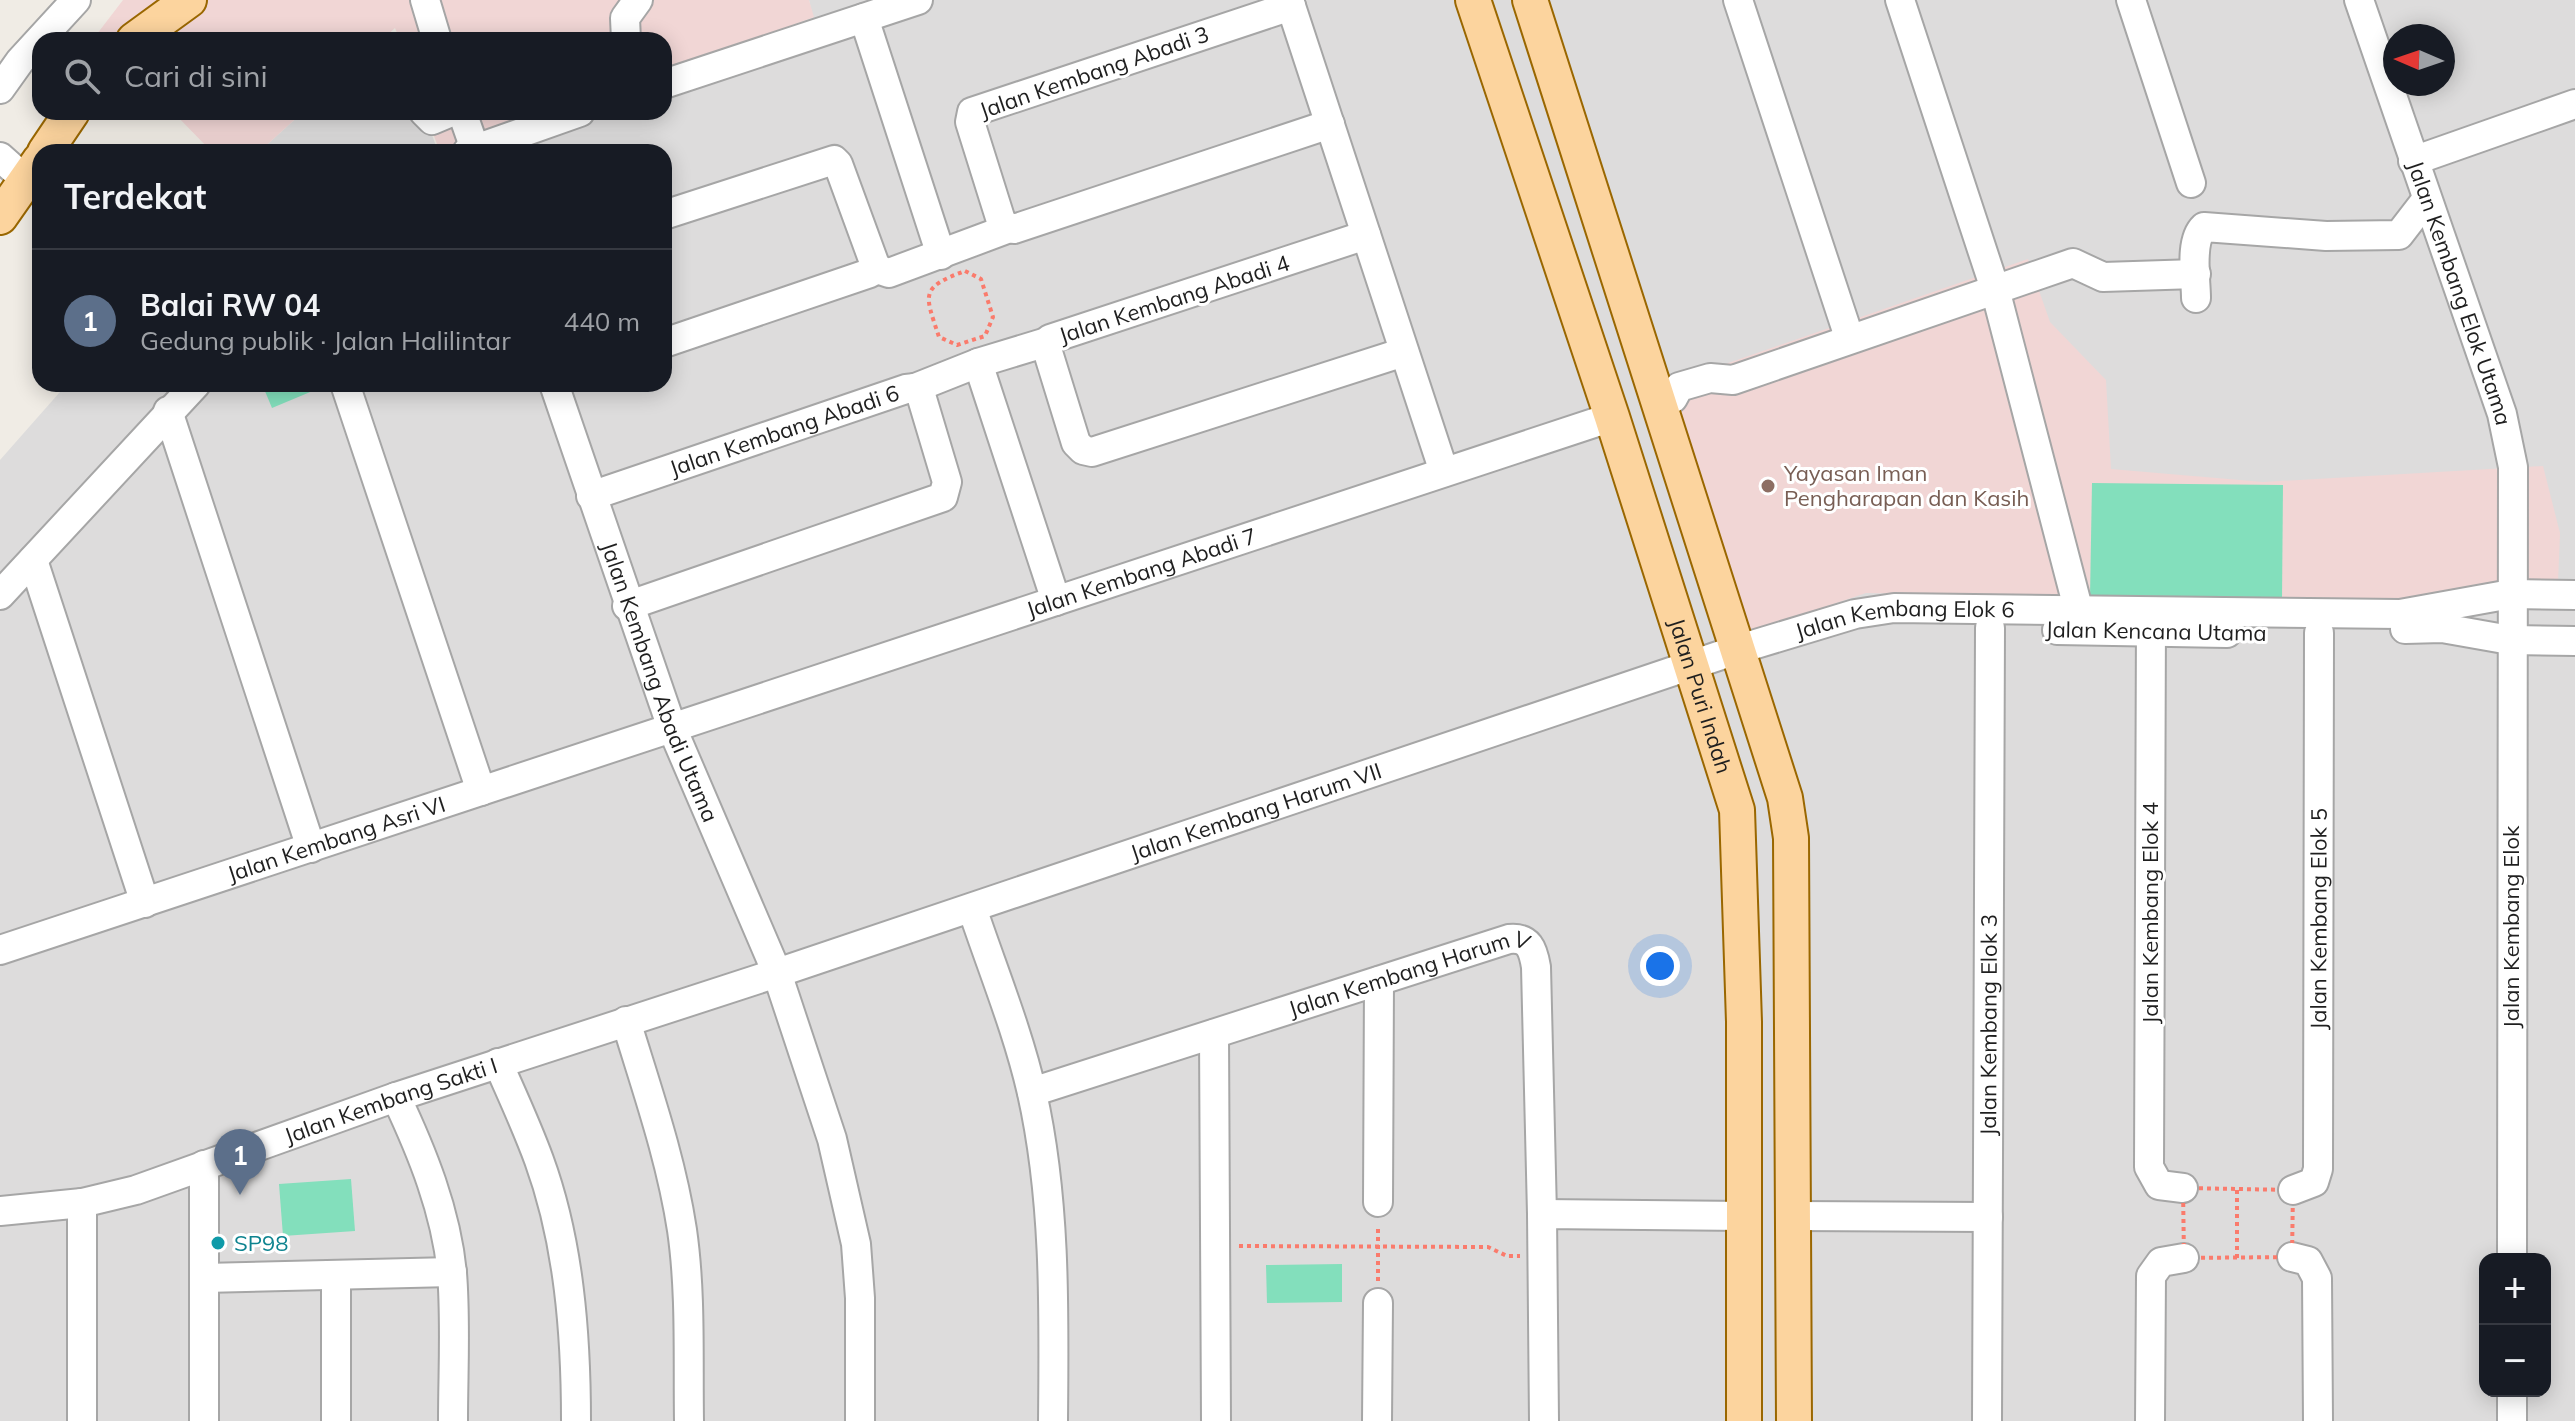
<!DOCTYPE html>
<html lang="id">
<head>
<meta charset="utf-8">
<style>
  body { margin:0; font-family:Mulish,sans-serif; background:#242831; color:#f1f3f6 }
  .controls { position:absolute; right:24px; bottom:24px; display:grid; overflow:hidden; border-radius:16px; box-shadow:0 4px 20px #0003 }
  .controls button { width:72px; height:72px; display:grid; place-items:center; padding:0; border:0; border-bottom:2px solid #363941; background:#171b24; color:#f1f3f6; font:40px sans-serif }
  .compass { position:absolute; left:2383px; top:24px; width:72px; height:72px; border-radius:50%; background:#171b24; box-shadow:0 4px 20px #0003; rotate:272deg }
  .you { position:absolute; left:1660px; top:966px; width:28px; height:28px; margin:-20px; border:6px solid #fff; border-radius:50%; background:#1a73e8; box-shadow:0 0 0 12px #1a73e833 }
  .badge { display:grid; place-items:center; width:52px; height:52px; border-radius:50%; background:#e18687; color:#fff; font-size:26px; font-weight:700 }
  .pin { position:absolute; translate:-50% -66px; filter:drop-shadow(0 2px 4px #0008) }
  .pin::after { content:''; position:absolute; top:42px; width:28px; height:24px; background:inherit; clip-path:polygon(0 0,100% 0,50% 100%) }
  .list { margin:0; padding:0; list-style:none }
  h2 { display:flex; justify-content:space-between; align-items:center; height:104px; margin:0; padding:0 32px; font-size:34px }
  h2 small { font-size:26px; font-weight:400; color:#9ea1a6 }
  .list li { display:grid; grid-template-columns:52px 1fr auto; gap:24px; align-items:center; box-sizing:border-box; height:144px; padding:0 32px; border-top:2px solid #363941 }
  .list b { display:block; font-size:30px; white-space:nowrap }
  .list p { margin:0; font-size:26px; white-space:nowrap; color:#9ea1a6 }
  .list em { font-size:26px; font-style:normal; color:#9ea1a6 }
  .icon { flex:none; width:44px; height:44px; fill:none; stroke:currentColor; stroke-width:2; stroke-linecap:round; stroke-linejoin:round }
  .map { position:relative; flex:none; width:2575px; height:1421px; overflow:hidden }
  .search { position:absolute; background:#171b24; box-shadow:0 4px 20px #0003; left:32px; top:32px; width:640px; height:88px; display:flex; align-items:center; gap:20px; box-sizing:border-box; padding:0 28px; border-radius:24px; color:#9ea1a6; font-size:30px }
  .panel { position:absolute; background:#171b24; box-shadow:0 4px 20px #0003; left:32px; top:144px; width:640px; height:248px; border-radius:24px }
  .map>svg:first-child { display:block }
  .residential { fill:#dddcdc; fill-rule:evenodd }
  .commercial { fill:#f1d6d5 }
  .pitch { fill:#83dfbc }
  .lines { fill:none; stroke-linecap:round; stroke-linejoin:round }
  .minor-casing { stroke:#a6a6a6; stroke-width:32 }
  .major-casing { stroke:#9a6700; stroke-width:38 }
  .path { stroke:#fa7b6c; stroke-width:4; stroke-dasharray:4 4; stroke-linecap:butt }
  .minor { stroke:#fff; stroke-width:28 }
  .major { stroke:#fcd49e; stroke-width:34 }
  .education-dot { fill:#8d6e63; stroke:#fff; stroke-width:3 }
  .culture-dot { fill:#0f9aa8; stroke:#fff; stroke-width:3 }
  .labels { text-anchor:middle; stroke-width:6; stroke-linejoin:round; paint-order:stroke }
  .street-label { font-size:22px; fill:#1f1f1f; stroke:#fff }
  .education-label { font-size:22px; fill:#785e54; stroke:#fff; text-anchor:start }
  .culture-label { font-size:22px; fill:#0d838f; stroke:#fff; text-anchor:start }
</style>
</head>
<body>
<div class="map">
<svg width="2575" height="1421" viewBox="0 0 2575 1421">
  <rect width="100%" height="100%" fill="#f0ece5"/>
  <g class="residential">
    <path d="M809,0H2575V1421H0V460L67,384H664V152H482L581,112H664V78L813,17ZM2395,36H2443V84H2395ZM2485,1259H2545V1391H2485Z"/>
    <polygon points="303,112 424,112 438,152 259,152"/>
  </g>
  <g class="commercial">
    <polygon points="123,0 809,0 814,17 664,73 664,40 400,40 395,28 382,40 103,40 97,34"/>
    <polygon points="173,112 303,112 259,152 212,152"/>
    <polygon points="425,112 561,112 454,152 440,152"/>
    <polygon points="2028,259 2050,322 2106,380 2111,469 2263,482 2543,466 2560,533 2557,609 1866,593 1726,640 1642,393"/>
  </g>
  <g class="pitch">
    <polygon points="262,384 312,384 315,390 272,408"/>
    <polygon points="2092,483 2283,485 2282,599 2090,597"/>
    <polygon points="351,1179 355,1231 283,1236 279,1184"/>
    <polygon points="1342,1264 1342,1302 1267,1303 1266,1265"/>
  </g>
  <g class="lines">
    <defs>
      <g id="minor">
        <polyline points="425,0 437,40"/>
        <polyline points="1289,0 1444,472"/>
        <polyline points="1738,0 1849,337"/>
        <polyline points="1900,0 1995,289 2079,612"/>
        <polyline points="2131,0 2191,183"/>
        <path id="s1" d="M2359,0L2502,414L2513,467L2512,1259"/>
        <polyline points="1291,6 972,112 970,122 1002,224 1014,229 1330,124"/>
        <polyline points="864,18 941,255"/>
        <polyline points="626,40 625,18 638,0"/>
        <polyline points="664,84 918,0"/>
        <polyline points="0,89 20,61 76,0"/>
        <polyline points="424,112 432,120 451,112"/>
        <polyline points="462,112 476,152"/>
        <polyline points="467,152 580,112"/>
        <polyline points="0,157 27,181"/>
        <polyline points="2413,161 2575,104"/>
        <polyline points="664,215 834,160 838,164 875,265 870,273 664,343"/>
        <polyline points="1366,235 1050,339 1047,349 1076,443 1083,450 1092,452 1404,352"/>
        <polyline points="874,268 889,273 1007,229"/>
        <path d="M2196,298C2196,279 2189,241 2204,227L2326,236L2399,235L2426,200"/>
        <polyline points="978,363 1056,601"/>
        <polyline points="345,384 481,791"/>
        <path id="s2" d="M554,384L672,728L777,973L832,1139L856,1244L860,1298V1421"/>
        <polyline points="915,388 978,363 1047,342"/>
        <polyline points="1657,402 1673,398 1679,387 1710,378 1733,380 2073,263 2103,277 2196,274"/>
        <polyline points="168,411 311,848"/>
        <path id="s3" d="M591,496L906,389L915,388L921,395L947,482L943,497L627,606"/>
        <polyline points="33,560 145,903"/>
        <polyline points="0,595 196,384"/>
        <polyline points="2151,618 2149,1167 2159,1185 2183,1188"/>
        <polyline points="2405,629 2442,628 2510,640 2575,641"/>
        <polyline points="2057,630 2227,633"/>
        <path d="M972,908C992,968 1018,1031 1032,1093C1056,1200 1054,1312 1053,1421"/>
        <path id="s4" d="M0,950L1612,417"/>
        <path d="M626,1021C647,1090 671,1158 682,1230C691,1292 688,1358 689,1421"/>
        <polyline points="1214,1034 1216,1421"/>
        <path d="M498,1063C512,1095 527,1127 539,1160C569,1242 576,1334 576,1421"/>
        <path id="s5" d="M1032,1092L1509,939C1529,937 1533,949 1536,967L1542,1214"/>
        <path d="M396,1097C422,1152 446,1211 452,1273C456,1322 453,1372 453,1421"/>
        <path id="s6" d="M2293,1190L2314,1182L2318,1169L2319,633"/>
        <polyline points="1378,1202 1379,981"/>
        <polyline points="82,1203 82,1421"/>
        <path id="s7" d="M0,1211L82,1203L136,1190L396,1097L777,973L1736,650L1855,614L1894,608L2400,614L2511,594L2575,595"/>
        <polyline points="1794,1216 1988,1217"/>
        <polyline points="2292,1257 2308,1261 2317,1278 2318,1421"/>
        <polyline points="336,1275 336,1421"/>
        <polyline points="204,1278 452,1272"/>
        <polyline points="2512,1391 2512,1421"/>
        <polyline points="204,1421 204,1165"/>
        <polyline points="1377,1421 1378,1303"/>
        <polyline points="1544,1421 1542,1214 1745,1216"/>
        <path id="s8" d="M1987,1421L1990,628"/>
        <polyline points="2150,1421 2151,1276 2161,1262 2184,1258"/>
      </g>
      <g id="major">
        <path id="s9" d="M1473,0L1612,417L1737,810L1744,1022V1421"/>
        <polyline points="1530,0 1785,798 1791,838 1794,1421"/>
        <polyline points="134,40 189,0"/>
        <polyline points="45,152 72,112"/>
        <polyline points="0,217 40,160"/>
      </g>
    </defs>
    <use href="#minor" class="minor-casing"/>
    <use href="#major" class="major-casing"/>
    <g class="path">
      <path d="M965,271L981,279L993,317L985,336L957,345L939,337C925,294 919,288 965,271Z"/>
      <polygon points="2183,1188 2293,1190 2292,1257 2184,1258"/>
      <polyline points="1239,1246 1488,1247 1507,1256 1520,1256"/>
      <polyline points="2237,1258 2237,1190"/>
      <polyline points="1378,1281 1378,1226"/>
    </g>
    <use href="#minor" class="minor"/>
    <use href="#major" class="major"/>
  </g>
  <circle class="education-dot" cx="1768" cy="486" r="8"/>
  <circle class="culture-dot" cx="218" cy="1243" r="8"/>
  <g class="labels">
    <g class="street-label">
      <text transform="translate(1094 72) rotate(-19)" y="8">Jalan Kembang Abadi 3</text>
      <text dy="8" stroke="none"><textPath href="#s1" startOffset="310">Jalan Kembang Elok Utama</textPath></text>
      <text transform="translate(1174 299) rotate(-18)" y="8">Jalan Kembang Abadi 4</text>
      <text dy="8" stroke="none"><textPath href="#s3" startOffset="204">Jalan Kembang Abadi 6</textPath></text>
      <text dy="8" stroke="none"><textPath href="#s4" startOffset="1202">Jalan Kembang Abadi 7</textPath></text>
      <text dy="8" stroke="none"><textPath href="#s7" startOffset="2000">Jalan Kembang Elok 6</textPath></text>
      <text transform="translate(2156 631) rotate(1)" y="8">Jalan Kencana Utama</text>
      <text dy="8" stroke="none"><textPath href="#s2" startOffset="316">Jalan Kembang Abadi Utama</textPath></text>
      <text dy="8" stroke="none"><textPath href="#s9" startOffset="732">Jalan Puri Indah</textPath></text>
      <text dy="8" stroke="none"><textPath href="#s7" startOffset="1320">Jalan Kembang Harum VII</textPath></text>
      <text dy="8" stroke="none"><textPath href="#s4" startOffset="354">Jalan Kembang Asri VI</textPath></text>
      <text transform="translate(2150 913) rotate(-90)" y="8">Jalan Kembang Elok 4</text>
      <text dy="8" stroke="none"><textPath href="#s6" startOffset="286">Jalan Kembang Elok 5</textPath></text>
      <text transform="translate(2511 927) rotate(-90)" y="8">Jalan Kembang Elok</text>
      <text dy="8" stroke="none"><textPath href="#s5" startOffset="396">Jalan Kembang Harum V</textPath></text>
      <text dy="8" stroke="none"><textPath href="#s8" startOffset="396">Jalan Kembang Elok 3</textPath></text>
      <text dy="8" stroke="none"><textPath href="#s7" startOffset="408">Jalan Kembang Sakti I</textPath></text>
    </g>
    <g class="education-label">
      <text x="1784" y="481">Yayasan Iman<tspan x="1784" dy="25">Pengharapan dan Kasih</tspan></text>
    </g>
    <g class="culture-label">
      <text x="234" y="1251">SP98</text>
    </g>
  </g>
</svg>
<div class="controls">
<button>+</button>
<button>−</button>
</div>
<svg class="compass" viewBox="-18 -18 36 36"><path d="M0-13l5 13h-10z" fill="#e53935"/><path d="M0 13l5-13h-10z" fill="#9ea1a6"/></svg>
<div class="you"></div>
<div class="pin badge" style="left:240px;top:1195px;background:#5c6f8a">1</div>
<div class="search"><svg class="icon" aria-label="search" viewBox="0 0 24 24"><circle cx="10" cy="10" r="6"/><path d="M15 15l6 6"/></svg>Cari di sini</div>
<section class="panel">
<h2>Terdekat<small></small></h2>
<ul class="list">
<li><span class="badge" style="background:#5c6f8a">1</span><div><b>Balai RW 04</b><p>Gedung publik · Jalan Halilintar</p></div><em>440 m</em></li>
</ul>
</section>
</div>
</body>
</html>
